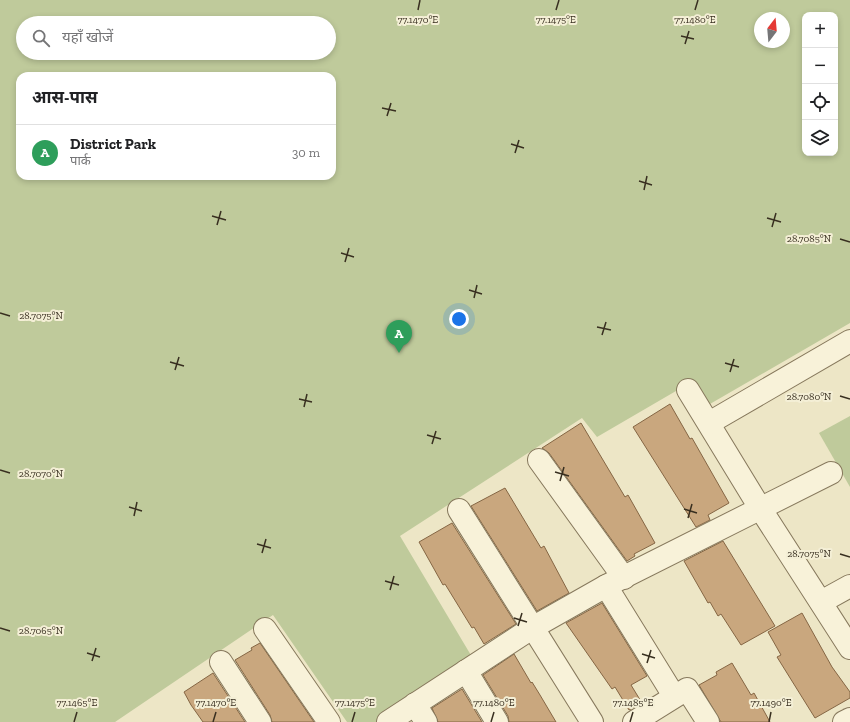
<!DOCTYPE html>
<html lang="hi">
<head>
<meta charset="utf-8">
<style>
  body { margin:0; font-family:"Zilla Slab","Noto Sans Devanagari",serif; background:#f2f2f2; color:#202124 }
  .controls { position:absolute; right:12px; top:12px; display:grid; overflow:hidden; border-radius:8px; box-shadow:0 2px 6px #0003 }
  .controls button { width:36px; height:36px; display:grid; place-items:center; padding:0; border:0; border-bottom:1px solid #e0e0e0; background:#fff; color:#202124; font:20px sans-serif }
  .compass { position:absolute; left:754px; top:12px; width:36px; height:36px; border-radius:50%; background:#fff; box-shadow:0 2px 6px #0003; rotate:16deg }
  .you { position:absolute; left:459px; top:319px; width:14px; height:14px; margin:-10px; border:3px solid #fff; border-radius:50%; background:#1a73e8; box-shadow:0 0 0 6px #1a73e833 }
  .badge { display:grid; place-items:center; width:26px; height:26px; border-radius:50%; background:#b45309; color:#fff; font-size:13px; font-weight:700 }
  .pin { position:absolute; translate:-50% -33px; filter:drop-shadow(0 1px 2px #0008) }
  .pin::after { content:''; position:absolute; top:21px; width:14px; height:12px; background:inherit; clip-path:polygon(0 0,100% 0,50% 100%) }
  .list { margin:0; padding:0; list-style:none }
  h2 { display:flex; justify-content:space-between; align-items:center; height:52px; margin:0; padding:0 16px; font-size:17px }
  h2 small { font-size:13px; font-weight:400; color:#757577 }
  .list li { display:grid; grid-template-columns:26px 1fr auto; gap:12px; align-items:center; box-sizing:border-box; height:56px; padding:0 16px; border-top:1px solid #e0e0e0 }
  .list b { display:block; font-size:15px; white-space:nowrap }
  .list p { margin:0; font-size:13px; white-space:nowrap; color:#757577 }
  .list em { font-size:13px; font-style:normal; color:#757577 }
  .icon { flex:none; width:22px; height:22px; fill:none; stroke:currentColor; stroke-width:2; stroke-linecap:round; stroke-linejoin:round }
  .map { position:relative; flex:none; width:850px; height:722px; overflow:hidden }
  .search { position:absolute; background:#fff; box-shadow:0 2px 6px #0003; left:16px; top:16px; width:320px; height:44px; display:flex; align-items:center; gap:10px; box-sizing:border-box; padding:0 14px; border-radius:22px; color:#757577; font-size:15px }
  .panel { position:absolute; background:#fff; box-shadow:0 2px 6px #0003; left:16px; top:72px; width:320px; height:108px; border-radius:12px }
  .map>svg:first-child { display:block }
  .green { fill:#bfca9b; fill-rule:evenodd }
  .building { fill:#c9a77e; stroke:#856644 }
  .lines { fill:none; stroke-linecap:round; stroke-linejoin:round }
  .minor-casing { stroke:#87795d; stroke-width:24 }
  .minor { stroke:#f8f2d9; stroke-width:22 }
  .ticks { fill:none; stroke:#382f20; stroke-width:1.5 }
  .ticks-label { font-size:10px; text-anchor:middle; fill:#382f20; stroke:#f4efd6; stroke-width:4; stroke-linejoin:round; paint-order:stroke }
</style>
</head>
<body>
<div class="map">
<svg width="850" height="722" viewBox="0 0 850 722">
  <rect width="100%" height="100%" fill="#ede6c6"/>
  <g class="green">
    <path d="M0,0H850V323L703,408L688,384L597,437L582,418L400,536L475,662L381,722H347L273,615L115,722H0ZM805,15H835V153H805ZM760,18H784V42H760ZM23,23H329V53H23ZM20,76H332V176H20Z"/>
    <polygon points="850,416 850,487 819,433"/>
  </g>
  <g class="building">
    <polygon points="670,404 690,439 692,438 729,503 708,515 710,520 696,527 633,427"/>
    <polygon points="581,423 625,497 628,495 655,543 634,554 635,556 627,561 549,453 542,448"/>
    <polygon points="505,488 541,548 544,546 569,593 537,611 471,506"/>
    <polygon points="452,523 516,624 484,644 474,627 472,628 445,584 443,585 419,542"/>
    <polygon points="723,541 775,626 741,645 721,614 718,616 710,602 708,603 684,561"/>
    <polygon points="602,603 647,676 631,685 642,703 629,710 615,687 612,689 566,623"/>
    <polygon points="802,613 832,667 850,692 850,698 815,718 777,657 781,655 768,632"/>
    <polygon points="260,643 314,722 272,722 270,715 235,660 252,650 251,648"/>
    <polygon points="514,654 531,683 532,682 540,695 556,722 509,722 508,716 483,675"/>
    <polygon points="732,663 751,695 754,693 770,722 721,722 699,685 717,675 716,672"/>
    <polygon points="213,673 245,722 203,722 191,705 184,692"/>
    <polygon points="462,689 482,722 438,722 432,708"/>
  </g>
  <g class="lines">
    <defs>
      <g id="minor">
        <polyline points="688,390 760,508 850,648"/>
        <polyline points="709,423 850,341"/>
        <polyline points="539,460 624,578"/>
        <polyline points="459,510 592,722"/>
        <polyline points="606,586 674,696"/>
        <polyline points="821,602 850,586"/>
        <polyline points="265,629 329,722"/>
        <polyline points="221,662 260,722"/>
        <polyline points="466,671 497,722"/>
        <polyline points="415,704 426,722"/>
        <polyline points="388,722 532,628 606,586 831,473"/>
        <polyline points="634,722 687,689 708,722"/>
        <polyline points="844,722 850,719"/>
      </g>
    </defs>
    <use href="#minor" class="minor-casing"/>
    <use href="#minor" class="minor"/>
  </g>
  <path class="ticks" d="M418,10L420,0M556,10L559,0M695,10L698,0M681,36L694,39M685,44L689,31M382,108L396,111M387,116L391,103M511,144L524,148M515,153L519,140M639,181L652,185M644,190L647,176M212,216L226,220M767,218L781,222M217,225L221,211M772,227L776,213M840,239L850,242M341,253L354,257M345,262L349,248M469,290L482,294M474,298L477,285M0,313L10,316M597,327L611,330M602,335L606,322M170,362L184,366M725,363L739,367M175,370L179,357M730,372L734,359M840,396L850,399M299,399L312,402M304,407L307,394M427,435L441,439M432,444L436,431M0,470L10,473M555,472L569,476M560,481L564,467M129,507L142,511M684,509L697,513M134,516L137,502M688,518L692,504M257,544L271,548M262,553L266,539M840,554L850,557M385,581L399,585M390,590L394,576M514,618L527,622M518,626L522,613M0,628L10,631M87,653L100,657M642,654L655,658M92,661L96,648M647,663L651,650M74,722L77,712M213,722L216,712M352,722L355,712M491,722L494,712M630,722L633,712M769,722L771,712"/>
  <g class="ticks-label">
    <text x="418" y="23">77.1470°E</text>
    <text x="556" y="23">77.1475°E</text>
    <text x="695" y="23">77.1480°E</text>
    <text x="809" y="242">28.7085°N</text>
    <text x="41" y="319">28.7075°N</text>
    <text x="809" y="400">28.7080°N</text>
    <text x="41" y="477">28.7070°N</text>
    <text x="809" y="557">28.7075°N</text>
    <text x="41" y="634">28.7065°N</text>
    <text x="77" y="706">77.1465°E</text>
    <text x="216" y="706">77.1470°E</text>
    <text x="355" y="706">77.1475°E</text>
    <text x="494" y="706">77.1480°E</text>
    <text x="633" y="706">77.1485°E</text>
    <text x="771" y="706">77.1490°E</text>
  </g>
</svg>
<div class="controls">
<button>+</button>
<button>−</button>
<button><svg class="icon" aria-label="locate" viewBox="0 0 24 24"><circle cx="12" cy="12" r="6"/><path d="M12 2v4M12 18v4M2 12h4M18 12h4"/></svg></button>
<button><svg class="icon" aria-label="layers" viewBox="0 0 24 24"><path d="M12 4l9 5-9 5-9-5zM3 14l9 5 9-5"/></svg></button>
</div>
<svg class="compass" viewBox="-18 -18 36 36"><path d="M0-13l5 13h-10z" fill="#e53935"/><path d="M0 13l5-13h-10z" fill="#757577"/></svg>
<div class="you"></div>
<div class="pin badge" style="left:399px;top:353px;background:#2e9e5b">A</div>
<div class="search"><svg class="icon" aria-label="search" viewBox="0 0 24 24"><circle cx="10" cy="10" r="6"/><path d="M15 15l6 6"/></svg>यहाँ खोजें</div>
<section class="panel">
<h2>आस-पास<small></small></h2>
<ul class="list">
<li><span class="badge" style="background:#2e9e5b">A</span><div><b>District Park</b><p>पार्क</p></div><em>30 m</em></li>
</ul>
</section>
</div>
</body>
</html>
